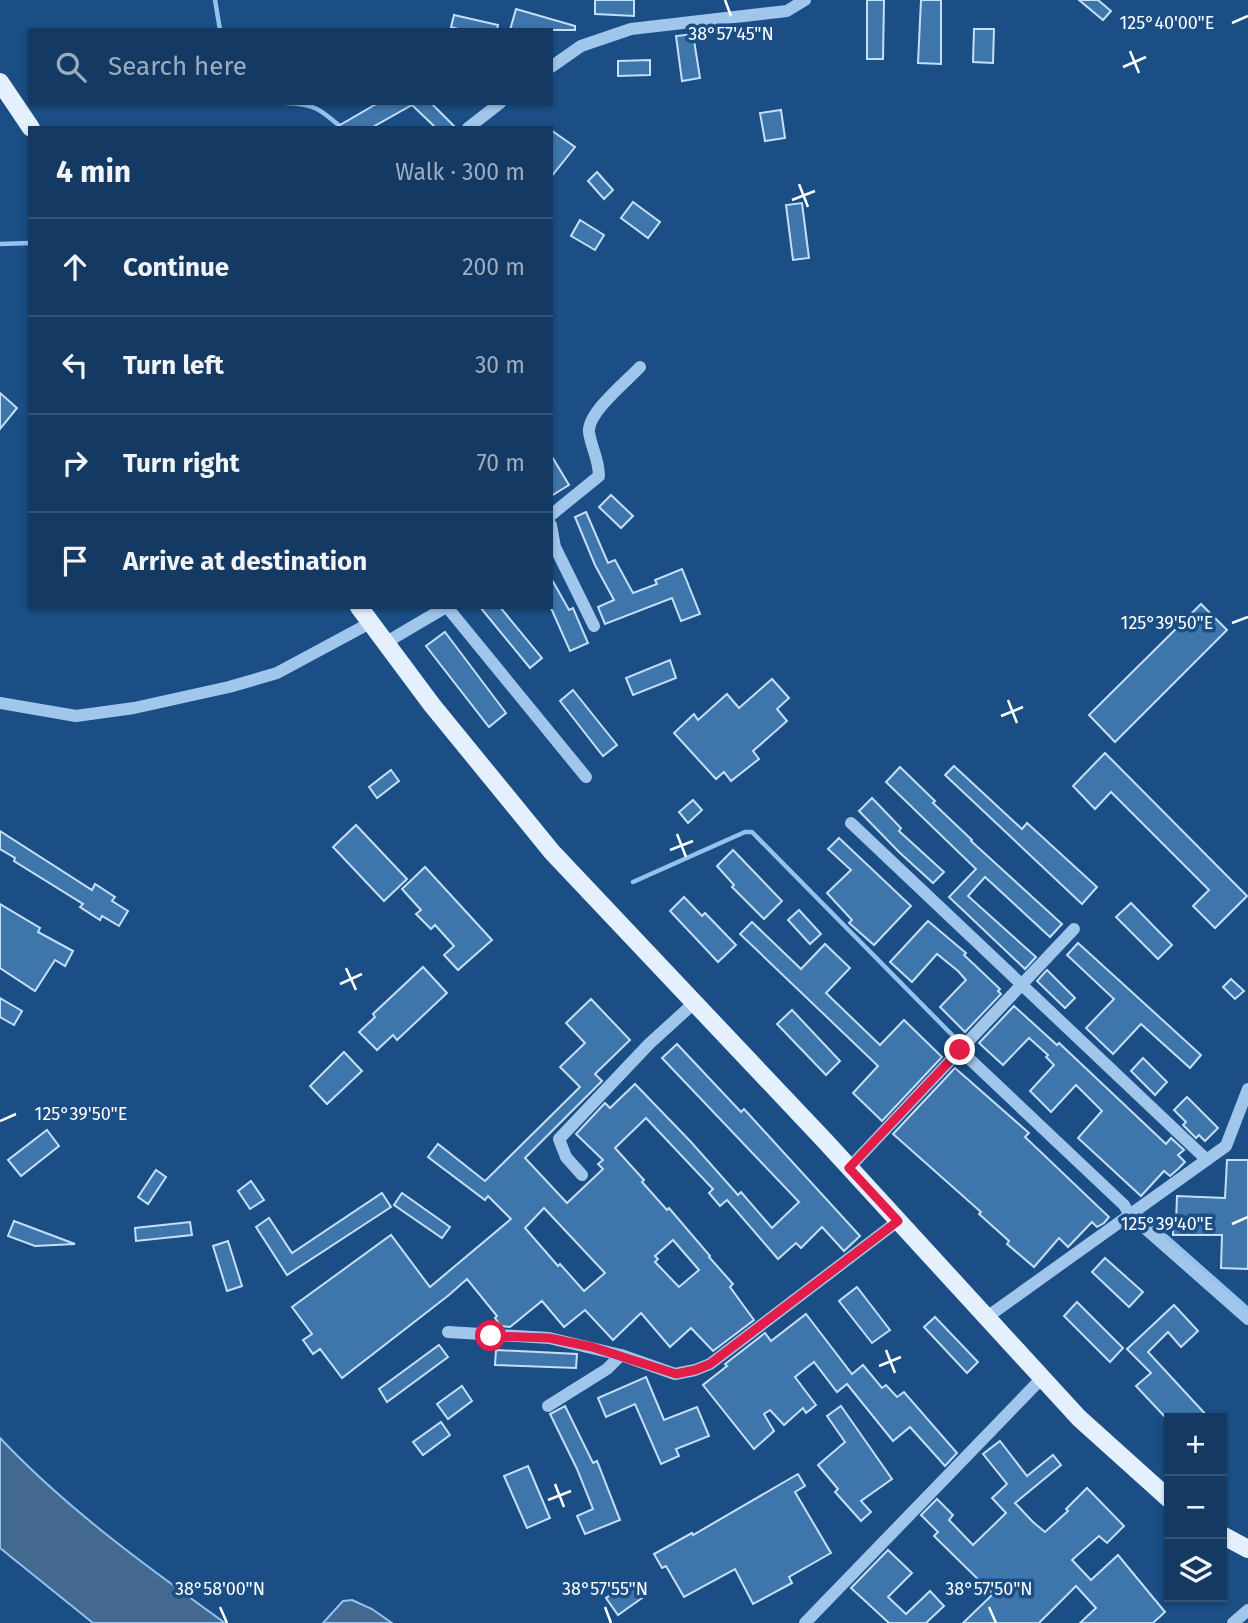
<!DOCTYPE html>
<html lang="en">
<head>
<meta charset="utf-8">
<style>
  body { margin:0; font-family:"Fira Sans",sans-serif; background:#1d4169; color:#f1f3f6 }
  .controls { position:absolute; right:21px; bottom:21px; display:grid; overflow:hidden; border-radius:0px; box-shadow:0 2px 5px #0004 }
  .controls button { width:63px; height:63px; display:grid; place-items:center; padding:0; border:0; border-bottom:2px solid #335478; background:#143a63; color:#f1f3f6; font:35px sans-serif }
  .stop { position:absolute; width:21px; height:21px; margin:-16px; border:5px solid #e11d48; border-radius:50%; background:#fff }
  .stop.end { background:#e11d48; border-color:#fff; box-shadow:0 2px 7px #0008 }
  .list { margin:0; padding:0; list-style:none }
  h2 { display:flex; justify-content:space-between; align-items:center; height:91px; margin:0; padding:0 28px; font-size:30px }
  h2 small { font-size:23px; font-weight:400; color:#9dadbe }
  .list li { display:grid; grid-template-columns:46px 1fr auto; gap:21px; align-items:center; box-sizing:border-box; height:98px; padding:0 28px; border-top:2px solid #335478 }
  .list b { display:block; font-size:26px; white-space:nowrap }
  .list em { font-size:23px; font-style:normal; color:#9dadbe }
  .icon { flex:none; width:38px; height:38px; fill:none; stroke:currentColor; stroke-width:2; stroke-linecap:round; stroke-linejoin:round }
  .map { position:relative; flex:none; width:1248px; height:1623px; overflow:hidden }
  .search { position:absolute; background:#143a63; box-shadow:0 2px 5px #0004; left:28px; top:28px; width:525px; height:77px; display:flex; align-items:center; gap:18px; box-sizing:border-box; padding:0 24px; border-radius:0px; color:#9dadbe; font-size:26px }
  .panel { position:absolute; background:#143a63; box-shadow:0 2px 5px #0004; left:28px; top:126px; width:525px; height:483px; border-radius:0px }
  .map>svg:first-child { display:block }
  .water { fill:#436990; stroke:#93c2ee; stroke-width:2 }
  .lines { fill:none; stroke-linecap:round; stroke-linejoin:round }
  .stream { stroke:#93c2ee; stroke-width:4.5 }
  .building { fill:#3e75ab; stroke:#c5dff8; stroke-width:2; fill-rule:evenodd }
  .minor { stroke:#a0c6eb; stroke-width:12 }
  .major { stroke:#e5f0ff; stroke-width:18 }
  .route { stroke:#e11d48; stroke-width:9 }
  .ticks { fill:none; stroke:#fff; stroke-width:2.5 }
  .ticks-label { font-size:18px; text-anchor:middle; fill:#fff; stroke:#1a4e84; stroke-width:7; stroke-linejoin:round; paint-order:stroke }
</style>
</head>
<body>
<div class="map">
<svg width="1248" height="1623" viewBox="0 0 1248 1623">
  <rect width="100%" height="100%" fill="#1a4e84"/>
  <g class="water">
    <path d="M0,1438C67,1509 146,1566 225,1623H93L0,1548Z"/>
    <polygon points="352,1600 372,1609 392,1623 323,1623 343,1601"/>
  </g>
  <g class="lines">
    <g class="stream">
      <polyline points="215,0 220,30"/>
      <path d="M286,103C315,104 320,109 342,128"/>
      <polyline points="0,244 30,243"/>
      <polyline points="633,882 745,832 752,832 962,1045"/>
      <polyline points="1136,1210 1248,1309"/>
    </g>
  </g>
  <g class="building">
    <polygon points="595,0 634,0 634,16 595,14"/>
    <polygon points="867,0 884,0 883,59 867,59"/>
    <polygon points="921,0 941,0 941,64 918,63"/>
    <polygon points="1079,0 1098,0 1111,11 1103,20"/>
    <polygon points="516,9 575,26 575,30 510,30"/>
    <polygon points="454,15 498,25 497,30 462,30 451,27"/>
    <polygon points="974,29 994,29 993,63 973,62"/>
    <polygon points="693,34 700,78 682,81 676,36"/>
    <polygon points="650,60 650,75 618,76 618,61"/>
    <polygon points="378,103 431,103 456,128 436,128 412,105 371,128 335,128"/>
    <polygon points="781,110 785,138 765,141 760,113"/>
    <polygon points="551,130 575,147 551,177"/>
    <polygon points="597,172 613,190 604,199 588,181"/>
    <polygon points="633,202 660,222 648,238 621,218"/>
    <polygon points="802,203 809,258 793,260 786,205"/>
    <polygon points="580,220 604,235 595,250 571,236"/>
    <polygon points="0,393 17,408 0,429"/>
    <polygon points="551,455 569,485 551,496"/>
    <polygon points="611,495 633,516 621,528 599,507"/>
    <polygon points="586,512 608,563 615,560 633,593 657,584 655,580 682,569 700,614 681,621 672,598 605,624 598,607 614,600 595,565 575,517"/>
    <polygon points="551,578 569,610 573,608 588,643 570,651 551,608"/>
    <polygon points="1201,604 1227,630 1115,742 1089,715"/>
    <polygon points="480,607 500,607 542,658 530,668"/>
    <polygon points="445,632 506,713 489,727 426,646"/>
    <polygon points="670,660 676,678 633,695 626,678"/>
    <polygon points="772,679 789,698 777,709 787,721 753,751 759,759 731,781 724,772 716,779 674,733 694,714 698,720 727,694 739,708"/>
    <polygon points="573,690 617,745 603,756 560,701"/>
    <polygon points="1105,753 1247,896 1215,928 1193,906 1209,890 1111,792 1095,809 1073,786"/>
    <polygon points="954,766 1022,829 1027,823 1097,887 1082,904 945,775"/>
    <polygon points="900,767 935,801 933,803 972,840 971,841 1062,924 1050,937 985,877 968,896 1036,957 1025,969 949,897 976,869 886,782"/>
    <polygon points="391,770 399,781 377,798 369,787"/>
    <polygon points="872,798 901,828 899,831 944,872 933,883 899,852 859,811"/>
    <polygon points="693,800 702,810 688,823 679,812"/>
    <polygon points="356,825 407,879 384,901 333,847"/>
    <polygon points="0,831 92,890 95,884 115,897 112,901 128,911 119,926 102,916 100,920 80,907 83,904 14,861 15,858 0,849"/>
    <polygon points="839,838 911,906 874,945 849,923 852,920 827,893 851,870 828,849"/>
    <polygon points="733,850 782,901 764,919 732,887 734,885 717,866"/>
    <polygon points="425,867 492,940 458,970 444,955 454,946 435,925 431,929 416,914 421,910 402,889"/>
    <polygon points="684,897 702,916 705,913 736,945 718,962 670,911"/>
    <polygon points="1131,903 1172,945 1158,959 1116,917"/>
    <polygon points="0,904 40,928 38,932 73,951 65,966 55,960 35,991 0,968"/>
    <polygon points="799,910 821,934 810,944 788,920"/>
    <polygon points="928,921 966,953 964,955 1000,989 998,991 1001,994 965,1032 940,1007 966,980 958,971 937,954 912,982 890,962"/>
    <polygon points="752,922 801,969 825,944 850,968 826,993 880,1045 904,1020 942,1057 882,1121 853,1093 878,1066 740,934"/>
    <polygon points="1078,943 1201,1055 1190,1068 1141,1024 1113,1054 1086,1028 1114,999 1067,955"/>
    <polygon points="423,967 447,993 397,1040 393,1035 377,1050 359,1032 375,1017 373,1014"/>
    <polygon points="1047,970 1075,998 1065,1008 1037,981"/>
    <polygon points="1231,979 1244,991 1235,999 1223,987"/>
    <polygon points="0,998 22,1011 14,1025 0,1017"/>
    <path d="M591,999L630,1040L595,1074L602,1081L525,1158L567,1203L603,1169L598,1164L603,1160L576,1134L605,1103L610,1108L635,1084L691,1142L738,1195L741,1192L772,1228L799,1202L662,1058L677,1044L741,1112L744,1109L860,1236L844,1251L822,1227L801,1248L796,1243L778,1259L727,1200L720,1206L709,1193L713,1189L646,1118L615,1148L644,1180L642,1182L667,1210L669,1208L710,1256L709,1257L733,1284L730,1287L754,1320L713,1351L691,1328L670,1347L641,1313L613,1340L585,1310L564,1327L542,1301L510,1327L501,1326L495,1318L497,1316L467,1279L449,1295L342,1378L320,1349L313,1354L303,1340L312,1334L292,1307L391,1235L430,1287L511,1219L488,1196L485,1200L428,1157L438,1144L485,1181L580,1087L560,1067L585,1043L566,1023ZM544,1208L605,1273L584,1291L560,1264L558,1266L525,1228ZM673,1240L699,1270L679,1287L655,1262L658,1259L655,1256Z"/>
    <polygon points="1014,1006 1057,1045 1059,1043 1166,1144 1171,1138 1184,1150 1178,1155 1185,1162 1178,1169 1170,1176 1164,1171 1141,1196 1078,1138 1102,1111 1076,1085 1051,1112 1030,1091 1054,1065 1046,1057 1048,1055 1029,1038 1003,1065 979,1043"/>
    <polygon points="792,1010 840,1061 826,1075 777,1024"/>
    <polygon points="344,1052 362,1071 327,1104 310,1086"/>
    <polygon points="1143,1058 1167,1082 1155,1095 1131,1071"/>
    <polygon points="955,1068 1029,1133 1025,1137 1109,1217 1104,1223 1097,1227 1092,1222 1068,1247 1059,1238 1034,1267 1007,1244 1009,1241 979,1214 981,1212 893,1134"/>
    <polygon points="1187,1097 1218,1128 1205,1141 1199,1135 1196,1138 1183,1125 1186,1122 1174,1110"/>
    <polygon points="47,1130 59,1146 21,1176 8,1160"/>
    <polygon points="1227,1160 1248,1160 1248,1269 1221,1268 1222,1235 1173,1235 1173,1223 1176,1223 1177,1196 1225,1198"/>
    <polygon points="156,1170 166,1177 148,1204 138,1197"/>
    <polygon points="251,1181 264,1200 250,1209 238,1191"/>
    <polygon points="382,1193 391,1207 287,1275 256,1227 269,1218 292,1253"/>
    <polygon points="402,1193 450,1227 442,1238 394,1205"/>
    <polygon points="14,1221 75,1244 35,1246 8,1236"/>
    <polygon points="190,1222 192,1235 136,1241 135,1228"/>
    <polygon points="228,1241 242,1286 227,1291 213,1246"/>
    <polygon points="1105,1258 1143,1292 1129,1307 1092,1272"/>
    <polygon points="857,1287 890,1330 872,1343 839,1301"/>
    <polygon points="1077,1302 1123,1348 1110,1362 1064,1316"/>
    <polygon points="1174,1305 1198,1331 1181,1347 1168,1332 1148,1352 1209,1418 1166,1418 1136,1386 1151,1373 1127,1349"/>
    <polygon points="806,1314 852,1374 863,1365 882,1388 886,1385 897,1397 904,1392 957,1453 945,1466 910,1427 893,1441 847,1384 837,1392 814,1362 795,1377 816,1405 806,1413 803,1408 784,1425 770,1410 764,1414 774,1431 754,1449 703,1385 727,1366 725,1364 765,1333 771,1341"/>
    <polygon points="935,1317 978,1362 967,1373 924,1327"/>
    <polygon points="439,1345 448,1357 387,1402 379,1389"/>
    <polygon points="496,1350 577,1354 576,1368 495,1365"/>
    <polygon points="646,1377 664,1420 697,1407 709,1436 676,1449 679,1456 661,1464 635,1404 606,1417 598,1398"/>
    <polygon points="462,1386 472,1401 448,1419 437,1404"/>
    <polygon points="565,1406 593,1463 597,1461 620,1520 585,1534 577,1516 593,1509 577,1469 550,1414"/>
    <polygon points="841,1406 892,1479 861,1501 871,1512 861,1521 835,1492 838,1489 818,1465 845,1442 827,1416"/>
    <polygon points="441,1422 450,1435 423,1455 413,1442"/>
    <polygon points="1000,1441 1027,1476 1053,1455 1061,1465 1015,1503 1033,1522 1045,1532 1068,1511 1066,1509 1087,1488 1124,1526 1107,1543 1099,1536 1072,1560 1091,1580 1118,1555 1165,1612 1153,1623 1080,1623 1096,1608 1076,1586 1039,1623 963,1623 993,1594 934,1536 938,1532 921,1515 937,1499 953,1515 949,1520 973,1545 1006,1513 992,1498 1007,1484 983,1454"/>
    <polygon points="528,1466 550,1518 527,1528 504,1476"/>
    <polygon points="798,1474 805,1486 795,1492 831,1553 789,1577 792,1583 753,1604 735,1569 684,1597 666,1566 662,1568 654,1554 692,1533 693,1535"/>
    <polygon points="888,1550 912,1573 888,1597 906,1614 930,1591 944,1606 926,1623 889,1623 851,1588"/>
    <polygon points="630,1581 642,1598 618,1615 606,1598"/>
  </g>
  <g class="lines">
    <g class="minor">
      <polyline points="551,67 581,46 631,29 787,11 805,0"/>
      <polyline points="468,128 500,103"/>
      <path d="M551,515L599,476C599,460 591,447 589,432C587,413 627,381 640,367"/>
      <polyline points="551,525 555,547 594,626"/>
      <polyline points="447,607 586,777"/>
      <polyline points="385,643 446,607"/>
      <polyline points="0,703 76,716 134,708 229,687 277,673 370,623"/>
      <polyline points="851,823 1207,1160"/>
      <polyline points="960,1050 1124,1205 1130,1215 1248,1319"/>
      <polyline points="849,1168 1074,929"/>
      <polyline points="582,1175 566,1157 559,1139 649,1044 694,1003"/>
      <polyline points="987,1317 1226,1146 1248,1089"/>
      <polyline points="448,1332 549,1338 621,1355 675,1374 695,1370 710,1364 898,1221"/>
      <polyline points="548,1406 607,1369 621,1355"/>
      <polyline points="805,1623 1042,1378"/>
      <polyline points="1233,1623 1248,1610"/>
    </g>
    <g class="major">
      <polyline points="0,82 31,128"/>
      <polyline points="359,607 432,705 552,852 826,1142 1079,1418 1169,1499"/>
      <polyline points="1222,1535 1248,1549"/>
    </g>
  </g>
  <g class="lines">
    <polyline class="route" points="491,1336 549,1338 592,1347 676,1374 695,1370 710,1364 898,1221 849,1168 960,1050"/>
  </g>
  <path class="ticks" d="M725,0L731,16M1232,23L1248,16M1130,51L1139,73M1123,67L1146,57M799,184L808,207M792,200L815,191M1232,623L1248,617M1008,700L1017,723M1001,716L1023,707M677,834L686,857M670,850L693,841M346,968L356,990M340,984L362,974M0,1121L16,1114M1232,1224L1248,1217M886,1350L895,1373M879,1366L901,1357M555,1484L564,1507M548,1500L571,1491M220,1607L227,1623M605,1607L611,1623M989,1607L996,1623"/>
  <g class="ticks-label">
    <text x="1167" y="29">125°40'00"E</text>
    <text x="731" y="40">38°57'45"N</text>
    <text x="1167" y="629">125°39'50"E</text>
    <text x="81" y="1120">125°39'50"E</text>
    <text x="1167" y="1230">125°39'40"E</text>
    <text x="220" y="1595">38°58'00"N</text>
    <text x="605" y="1595">38°57'55"N</text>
    <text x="989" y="1595">38°57'50"N</text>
  </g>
</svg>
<div class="controls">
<button>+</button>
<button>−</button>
<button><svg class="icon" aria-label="layers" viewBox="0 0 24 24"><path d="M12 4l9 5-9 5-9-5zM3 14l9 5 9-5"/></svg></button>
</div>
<div class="stop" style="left:491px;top:1336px"></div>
<div class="stop end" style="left:960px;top:1050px"></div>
<div class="search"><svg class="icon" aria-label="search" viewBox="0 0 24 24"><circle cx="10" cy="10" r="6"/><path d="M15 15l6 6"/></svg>Search here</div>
<section class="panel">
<h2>4 min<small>Walk · 300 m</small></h2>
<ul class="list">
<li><svg class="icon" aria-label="ahead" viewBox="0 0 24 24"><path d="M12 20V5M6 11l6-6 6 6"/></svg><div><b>Continue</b></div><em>200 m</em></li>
<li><svg class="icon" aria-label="left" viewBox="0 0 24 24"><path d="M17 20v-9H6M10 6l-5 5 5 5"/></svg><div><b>Turn left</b></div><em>30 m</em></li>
<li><svg class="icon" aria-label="right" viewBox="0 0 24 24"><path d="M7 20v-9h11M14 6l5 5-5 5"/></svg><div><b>Turn right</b></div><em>70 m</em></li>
<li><svg class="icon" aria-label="arrive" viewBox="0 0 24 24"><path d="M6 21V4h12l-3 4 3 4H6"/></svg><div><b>Arrive at destination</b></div></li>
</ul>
</section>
</div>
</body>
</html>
